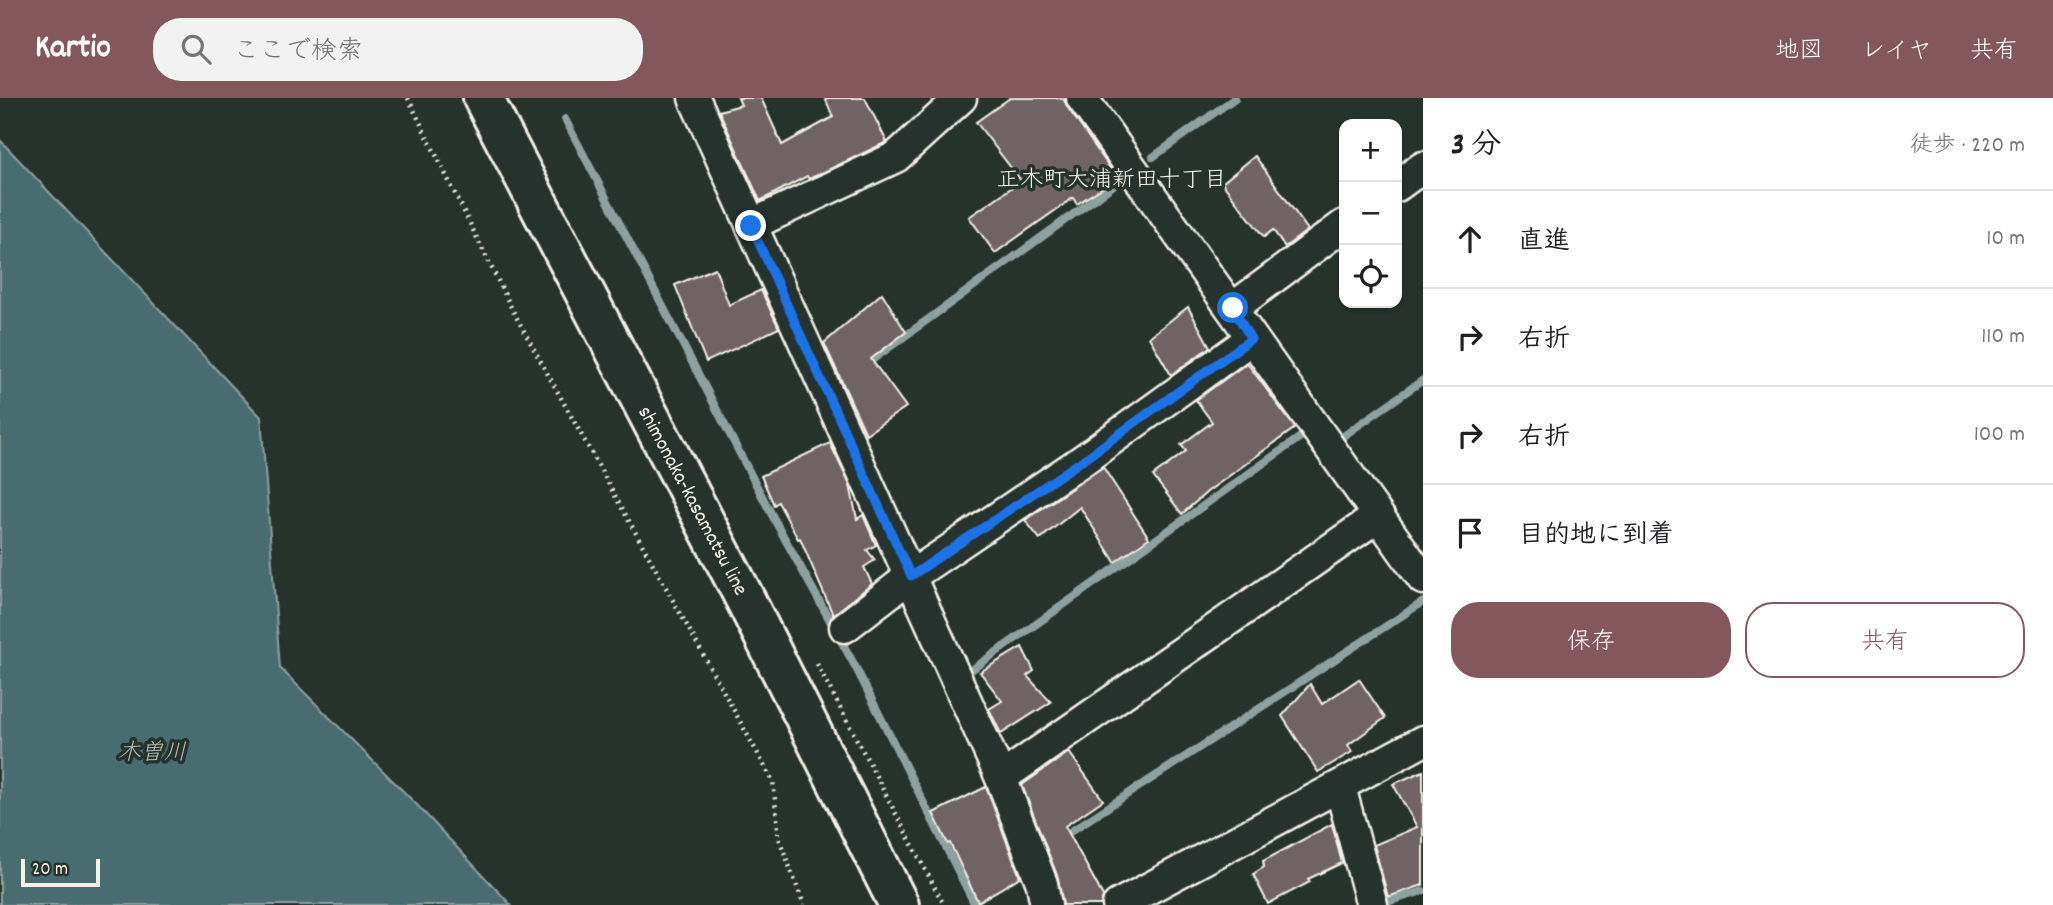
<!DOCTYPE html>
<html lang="ja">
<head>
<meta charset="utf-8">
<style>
  body { margin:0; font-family:Dekko,"Klee One",sans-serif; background:#f2f2f2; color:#202124 }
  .controls { position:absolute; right:21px; top:21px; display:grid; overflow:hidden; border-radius:14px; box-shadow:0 2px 5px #0004 }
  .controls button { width:63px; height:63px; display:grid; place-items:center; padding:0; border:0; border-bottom:2px solid #e0e0e0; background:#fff; color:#202124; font:35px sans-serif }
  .scale { position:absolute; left:21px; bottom:18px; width:79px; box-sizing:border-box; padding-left:7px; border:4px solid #f4f1e8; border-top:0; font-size:19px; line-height:24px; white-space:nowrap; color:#f4f1e8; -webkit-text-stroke:5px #26332d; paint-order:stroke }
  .stop { position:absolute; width:21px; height:21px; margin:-16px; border:5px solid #1a73e8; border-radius:50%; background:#fff }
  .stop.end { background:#1a73e8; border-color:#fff; box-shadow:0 2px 7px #0008 }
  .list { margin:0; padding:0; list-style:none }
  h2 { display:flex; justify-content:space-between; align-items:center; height:91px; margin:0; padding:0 28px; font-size:30px }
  h2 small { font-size:23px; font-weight:400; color:#757577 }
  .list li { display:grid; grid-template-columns:46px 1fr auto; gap:21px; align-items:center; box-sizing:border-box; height:98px; padding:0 28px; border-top:2px solid #e0e0e0 }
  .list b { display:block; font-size:26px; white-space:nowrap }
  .list em { font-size:23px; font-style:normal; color:#757577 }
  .actions { display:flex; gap:14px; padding:21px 28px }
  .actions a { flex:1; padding:16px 0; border:2px solid #84575d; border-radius:28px; text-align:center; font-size:24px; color:#84575d }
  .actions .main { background:#84575d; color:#fff }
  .icon { flex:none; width:38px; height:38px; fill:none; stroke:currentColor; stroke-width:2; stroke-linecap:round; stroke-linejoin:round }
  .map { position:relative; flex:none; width:1423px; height:807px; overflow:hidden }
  header { display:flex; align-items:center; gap:42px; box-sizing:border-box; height:98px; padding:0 35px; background:#84575d; color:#fff }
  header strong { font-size:33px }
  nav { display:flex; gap:38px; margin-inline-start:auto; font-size:24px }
  .search { width:490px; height:63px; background:#f2f2f2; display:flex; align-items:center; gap:18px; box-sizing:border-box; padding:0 24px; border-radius:28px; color:#757577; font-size:26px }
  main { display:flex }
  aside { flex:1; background:#fff }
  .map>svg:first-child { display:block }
  .water { fill:#4a6c71; stroke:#8ea1a1; stroke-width:2 }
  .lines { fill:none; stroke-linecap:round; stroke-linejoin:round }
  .stream { stroke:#8ea1a1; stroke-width:8 }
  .building { fill:#706466; stroke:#f4f1e8; stroke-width:2 }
  .minor-casing { stroke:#f4f1e8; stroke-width:35 }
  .secondary-casing { stroke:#f4f1e8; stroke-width:44 }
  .path { stroke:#f4f1e8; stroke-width:4.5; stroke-dasharray:2 5; stroke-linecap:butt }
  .minor { stroke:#26332d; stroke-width:30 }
  .secondary { stroke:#26332d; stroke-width:38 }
  .route { stroke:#1a73e8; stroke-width:9 }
  .labels { text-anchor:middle; stroke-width:7; stroke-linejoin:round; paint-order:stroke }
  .street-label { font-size:21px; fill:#f4f1e8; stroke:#26332d }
  .neighbourhood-label { font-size:23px; fill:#f4f1e8; stroke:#26332d }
  .water-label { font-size:23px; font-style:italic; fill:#b0bcb8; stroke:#26332d }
</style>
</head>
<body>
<header>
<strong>Kartio</strong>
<div class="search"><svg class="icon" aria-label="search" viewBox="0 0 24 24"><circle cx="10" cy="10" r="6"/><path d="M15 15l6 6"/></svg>ここで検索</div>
<nav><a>地図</a><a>レイヤ</a><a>共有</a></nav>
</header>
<main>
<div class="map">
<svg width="1423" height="807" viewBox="0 0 1423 807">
  <rect width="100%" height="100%" fill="#26332d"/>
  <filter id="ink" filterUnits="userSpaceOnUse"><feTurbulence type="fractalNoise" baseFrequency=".0143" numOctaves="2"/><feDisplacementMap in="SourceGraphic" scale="14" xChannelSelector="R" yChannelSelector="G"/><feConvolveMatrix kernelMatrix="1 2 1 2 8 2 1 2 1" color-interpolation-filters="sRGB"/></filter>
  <g filter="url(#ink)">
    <polygon class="water" points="0,42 261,319 280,570 417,707 511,807 0,807"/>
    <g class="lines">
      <g class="stream">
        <polyline points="565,21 774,421 855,568 975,807"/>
        <polyline points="1153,59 1235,0"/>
        <polyline points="865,267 1115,86"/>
        <polyline points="1339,341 1423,282"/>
        <polyline points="967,575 1309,333"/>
        <polyline points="1042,752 1423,504"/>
        <polyline points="1384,805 1423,793"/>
      </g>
    </g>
    <g class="building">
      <polygon points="738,0 761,0 782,47 833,19 825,0 865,0 887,44 809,81 807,78 760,103 719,13 741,7"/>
      <polygon points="1010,0 1063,0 1068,10 1117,80 1077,106 1073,100 995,155 969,119 1021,83 976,24"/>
      <polygon points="1255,58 1308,132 1285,149 1273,132 1264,139 1222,85"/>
      <polygon points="715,170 729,207 761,192 779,230 706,264 675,187"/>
      <polygon points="882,195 906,234 871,261 906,309 866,336 824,245"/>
      <polygon points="1188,209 1210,249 1171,277 1149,239"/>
      <polygon points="1247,265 1295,330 1207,394 1182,416 1153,378 1186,353 1181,347 1212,324 1196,302"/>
      <polygon points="830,345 850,387 857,421 863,417 876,447 867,452 875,462 864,469 872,486 833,517 800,440 798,441 778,404 774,407 761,378"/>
      <polygon points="1103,369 1149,440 1115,464 1080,409 1040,441 1025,422"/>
      <polygon points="1022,549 1034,573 1027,578 1051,604 1001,636 989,611 1002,603 980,574"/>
      <polygon points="1359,581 1385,620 1348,647 1352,654 1318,674 1282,618 1310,586 1322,606"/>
      <polygon points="1069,654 1103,702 1065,728 1103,798 1101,807 1063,807 1058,780 1022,687"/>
      <polygon points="1423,673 1423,787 1388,799 1374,747 1417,729 1393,686"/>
      <polygon points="986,689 1020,779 978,804 950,745 948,746 933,715"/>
      <polygon points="1332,726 1342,765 1308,781 1310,784 1268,806 1253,776 1264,769 1263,763"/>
    </g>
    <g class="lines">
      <defs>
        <g id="minor">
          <polyline points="694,0 1001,680 1042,786 1046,807"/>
          <polyline points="1082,0 1423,481"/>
          <polyline points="1397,88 1423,69"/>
          <polyline points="751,127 896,59 961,0"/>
          <polyline points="1233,210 1344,127"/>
          <polyline points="845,529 911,478 1083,362 1251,241"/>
          <polyline points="1001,680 1377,419"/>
          <polyline points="1340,689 1372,807"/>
          <polyline points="1118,807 1423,643"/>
        </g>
        <polyline id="secondary" points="483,0 743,497 899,807"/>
      </defs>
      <use href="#minor" class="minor-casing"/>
      <use href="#secondary" class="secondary-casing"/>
      <g class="path">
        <polyline points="408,0 514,215 773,683 779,740 804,807"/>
        <polyline points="817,566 944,807"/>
      </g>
      <use href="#minor" class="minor"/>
      <use href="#secondary" class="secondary"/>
    </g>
  </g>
  <g class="lines" filter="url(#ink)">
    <polyline class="route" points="751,128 911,478 1083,362 1251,241 1233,210"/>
  </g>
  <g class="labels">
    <g class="street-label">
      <text transform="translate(694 402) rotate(62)" y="7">shimonaka-kasamatsu line</text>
    </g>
    <g class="neighbourhood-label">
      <text x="1112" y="88">正木町大浦新田十丁目</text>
    </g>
    <g class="water-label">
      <text x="152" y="661">木曽川</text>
    </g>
  </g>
</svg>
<div class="controls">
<button>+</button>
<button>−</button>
<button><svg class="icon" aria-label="locate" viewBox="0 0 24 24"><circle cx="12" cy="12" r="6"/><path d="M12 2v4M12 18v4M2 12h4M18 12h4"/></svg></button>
</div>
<div class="scale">20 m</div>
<div class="stop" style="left:1233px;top:210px"></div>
<div class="stop end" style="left:751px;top:128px"></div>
</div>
<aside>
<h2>3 分<small>徒歩 · 220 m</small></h2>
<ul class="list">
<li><svg class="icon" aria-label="ahead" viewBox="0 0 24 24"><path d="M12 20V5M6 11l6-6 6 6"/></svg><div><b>直進</b></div><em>10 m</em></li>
<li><svg class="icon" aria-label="right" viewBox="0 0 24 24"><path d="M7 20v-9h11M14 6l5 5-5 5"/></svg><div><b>右折</b></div><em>110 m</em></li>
<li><svg class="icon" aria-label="right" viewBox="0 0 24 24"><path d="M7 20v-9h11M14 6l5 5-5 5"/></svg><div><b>右折</b></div><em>100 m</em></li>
<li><svg class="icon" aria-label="arrive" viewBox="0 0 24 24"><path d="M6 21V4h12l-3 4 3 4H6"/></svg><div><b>目的地に到着</b></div></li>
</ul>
<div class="actions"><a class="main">保存</a><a>共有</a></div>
</aside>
</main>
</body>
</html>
